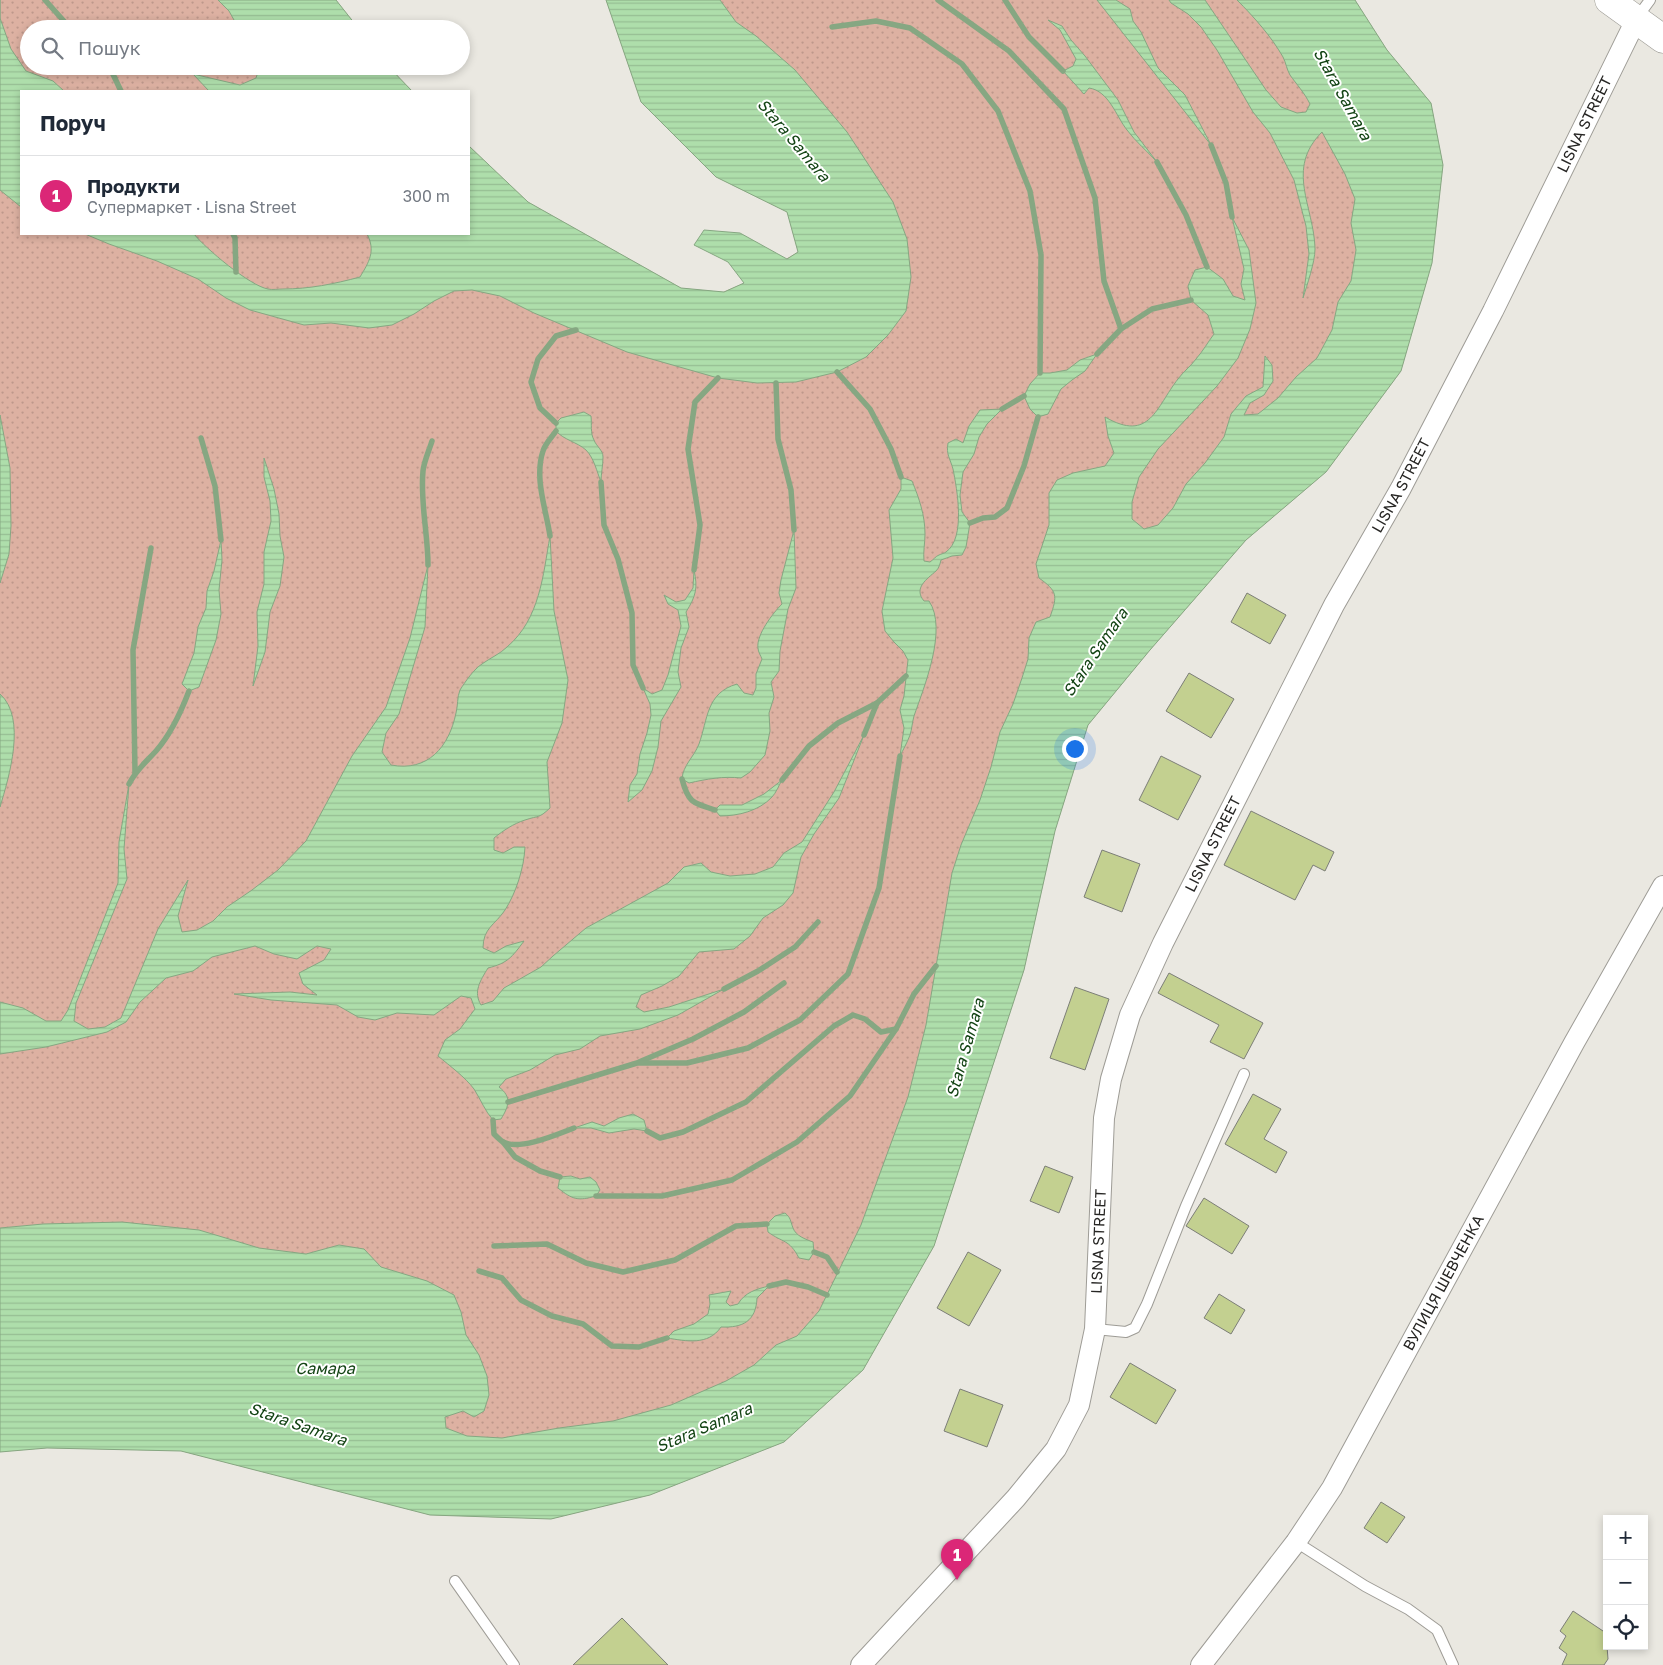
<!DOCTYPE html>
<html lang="uk">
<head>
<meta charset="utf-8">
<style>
  body { margin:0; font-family:"Golos Text",sans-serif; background:#f2f2f3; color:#1f2937 }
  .controls { position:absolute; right:15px; bottom:15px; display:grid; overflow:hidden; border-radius:0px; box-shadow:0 2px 8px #0003 }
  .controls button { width:45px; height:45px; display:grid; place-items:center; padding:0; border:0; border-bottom:1px solid #e0e1e3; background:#fff; color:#1f2937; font:25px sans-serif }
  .you { position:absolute; left:1074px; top:748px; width:18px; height:18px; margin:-12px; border:4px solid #fff; border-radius:50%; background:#1a73e8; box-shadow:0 0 0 8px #1a73e833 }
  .badge { display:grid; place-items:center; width:32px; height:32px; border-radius:50%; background:#db2777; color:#fff; font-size:16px; font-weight:700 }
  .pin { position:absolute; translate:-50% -41px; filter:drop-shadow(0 1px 2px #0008) }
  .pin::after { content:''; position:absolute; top:26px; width:18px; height:15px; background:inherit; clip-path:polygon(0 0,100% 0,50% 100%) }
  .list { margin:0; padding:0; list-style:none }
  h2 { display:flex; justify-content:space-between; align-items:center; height:65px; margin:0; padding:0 20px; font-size:21px }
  h2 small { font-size:16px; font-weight:400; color:#747a83 }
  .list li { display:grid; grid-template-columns:32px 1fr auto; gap:15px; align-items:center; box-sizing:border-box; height:80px; padding:0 20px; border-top:1px solid #e0e1e3 }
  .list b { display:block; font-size:19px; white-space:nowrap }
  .list p { margin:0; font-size:16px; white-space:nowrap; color:#747a83 }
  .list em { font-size:16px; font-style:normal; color:#747a83 }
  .icon { flex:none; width:28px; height:28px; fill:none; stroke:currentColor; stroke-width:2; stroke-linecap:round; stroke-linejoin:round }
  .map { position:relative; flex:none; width:1663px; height:1665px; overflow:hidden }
  .search { position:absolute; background:#fff; box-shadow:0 2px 8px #0003; left:20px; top:20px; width:450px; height:55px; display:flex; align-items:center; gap:12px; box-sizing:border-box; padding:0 18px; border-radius:28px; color:#747a83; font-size:19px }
  .panel { position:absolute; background:#fff; box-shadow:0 2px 8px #0003; left:20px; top:90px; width:450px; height:145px; border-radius:0px }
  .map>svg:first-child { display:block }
  .park { fill:url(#park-dots) }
  .water { fill:url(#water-rules); stroke:#86a782 }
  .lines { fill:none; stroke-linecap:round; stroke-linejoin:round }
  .stream { stroke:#86a782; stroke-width:5.5 }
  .building { fill:#c3d090; stroke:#7c7e77 }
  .lane-casing { stroke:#9e9c96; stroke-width:12 }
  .street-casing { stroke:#9e9c96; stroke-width:22 }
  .secondary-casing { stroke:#9e9c96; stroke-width:29 }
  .lane { stroke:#fff; stroke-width:10 }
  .street { stroke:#fff; stroke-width:20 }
  .secondary { stroke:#fff; stroke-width:28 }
  .labels { text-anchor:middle; stroke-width:4; stroke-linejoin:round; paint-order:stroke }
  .street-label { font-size:15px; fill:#272624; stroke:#fff }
  .water-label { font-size:16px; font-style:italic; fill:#124313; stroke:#fff }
</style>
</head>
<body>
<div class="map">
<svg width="1663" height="1665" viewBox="0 0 1663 1665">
  <defs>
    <pattern id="park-dots" width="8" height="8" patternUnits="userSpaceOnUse" patternTransform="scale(1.25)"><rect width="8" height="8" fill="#ddb1a2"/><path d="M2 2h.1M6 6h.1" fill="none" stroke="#be988b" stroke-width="1.8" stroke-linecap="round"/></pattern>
    <pattern id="water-rules" width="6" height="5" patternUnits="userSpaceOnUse" patternTransform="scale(1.25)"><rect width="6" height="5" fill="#aedeab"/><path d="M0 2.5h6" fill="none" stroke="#96be93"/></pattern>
  </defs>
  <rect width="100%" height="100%" fill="#eae8e1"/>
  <polygon class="park" points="0,0 336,0 359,29 29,29 29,66 388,66 412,91 21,91 21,234 469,234 469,146 528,202 681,288 723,292 744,283 798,252 787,212 716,177 641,102 606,0 1355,0 1387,50 1431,103 1443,165 1432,263 1401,371 1326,472 1246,540 1150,650 1088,725 1055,831 1024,970 934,1246 863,1370 784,1442 650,1495 551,1519 430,1515 181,1451 47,1448 0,1452"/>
  <g class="water">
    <polygon points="0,0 0,18 11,49 26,71 53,81 64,91 21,91 21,207 0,190"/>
    <polygon points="218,0 336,0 359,29 239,29 229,11"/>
    <path d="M606,0H720L736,22L756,36L795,70L847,132L893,202L907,239L911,277L906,311L888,335L866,357L837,372L796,382L757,383L718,378L627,352L534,313L500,296L472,290L454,291L434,301L414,314L392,325L369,328L331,323L304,325L250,310L226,298L198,279L157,261L109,244L85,234H194C205,248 250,286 268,289C272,290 278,289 283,289C309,289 334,284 360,277C369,262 376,251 367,234H469V146L528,202L681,288L724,292L744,283L728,262L694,245L704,230L740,233L787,259L798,252L787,212L716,177L641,102Z"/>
    <polygon points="1097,0 1116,0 1130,9 1133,21 1141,32 1158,68 1185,95 1211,145"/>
    <path d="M1169,0H1205L1266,90L1281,107L1297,113L1306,112L1310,104C1304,92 1297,85 1290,75C1287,70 1286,63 1283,57C1271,36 1254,17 1237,0H1355L1387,50L1431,103L1443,165L1432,263L1401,371L1326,472L1246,540L1150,650L1088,725L1055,831L1024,970L934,1246L863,1370L784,1442L650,1495L551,1519L430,1515L181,1451L47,1448L0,1452V1228L43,1224L122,1222L199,1230L259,1248L306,1254L339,1245L364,1249L381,1267L427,1281L454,1295L461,1312L466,1335L479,1355L487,1376L489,1395L484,1411L474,1417L463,1411L445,1417L446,1428L467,1436L502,1438L559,1428L613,1421L671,1405L726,1381L754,1365L776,1345L797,1336L819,1311L861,1225L908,1097L926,1025L952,873L961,845L980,800L991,767L1000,732L1013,704L1022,678L1028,659L1029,638L1036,622L1050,617C1058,595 1057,591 1039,578L1036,564L1049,525V493L1057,480L1073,473L1105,466L1114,453L1108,436L1105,417C1150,443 1156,407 1178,379C1183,372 1191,366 1196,359C1203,351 1208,342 1214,334L1208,315L1191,300L1188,286L1195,270L1207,267L1223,279L1233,296L1245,300L1241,284L1244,269L1232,217L1249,250L1256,303L1250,329L1238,358L1217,386L1158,449L1139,477L1132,502V519L1144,529L1158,525L1173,508L1186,484L1205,463L1224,437L1231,414L1246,396L1263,387L1265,356L1272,365L1273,381L1264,395L1250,403L1244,415L1258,414L1278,398L1296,377L1317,358L1332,330L1338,302L1351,281L1356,250L1351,223L1355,199L1345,174L1322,132C1285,169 1314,206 1315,249C1315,262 1307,285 1303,298L1309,254L1306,226L1294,180L1270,133L1253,112L1217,50L1201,27L1188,14L1171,3Z"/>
    <path d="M1048,20L1062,26L1071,40L1085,56L1118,100L1134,132L1157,162C1147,151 1136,142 1127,130C1116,116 1109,91 1089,88L1084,94L1063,71L1073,66L1076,59L1060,30Z"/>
    <polygon points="260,66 388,66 412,91 209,91 193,74 240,85 256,78"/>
    <polygon points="1097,354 1085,371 1072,380 1061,389 1048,414 1038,417 1030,409 1024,396 1030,384 1040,373 1050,373 1067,370 1080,360"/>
    <path d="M1002,409L987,424L979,437L974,454L963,472L960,495L962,512L970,523L966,547L962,555L952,556L941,560C940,564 939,568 936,571C927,579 913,588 924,601H929C948,629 924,687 914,716C912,723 912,729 910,735C907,743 903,750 900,756L904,728L900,710L904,696L908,660L903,651L894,642L885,631L882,611L893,558L889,510L901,489V477L912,481C919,498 925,515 925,534C925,543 923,552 924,561L930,562C933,560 936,556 939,555C941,554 945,553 946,552C966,538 957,489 953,469C950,458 946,455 948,443L956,439L963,443L969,426L980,410Z"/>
    <path d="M584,412L591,416C592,424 590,433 594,440C596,446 603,450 603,457C603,465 601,474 601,482C597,472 594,458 586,450C577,442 564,440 556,431V423L561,418Z"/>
    <polygon points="0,415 10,468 11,526 9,554 0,583"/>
    <polygon points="264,458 274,489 279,514 280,536 284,557 280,586 270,612 265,652 253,686 258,646 257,612 264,584 264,552 271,521 270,501 264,477"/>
    <path d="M794,530L796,588L788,609L780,651L779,671L771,682L774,697L769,713L770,731L765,755L750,772L741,778C723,776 707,779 689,783L682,779C683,765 694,757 699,744C708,719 706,693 737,684L744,693L753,695L756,688V674L762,659C761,656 758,652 758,648C756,635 773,613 782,604L779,593L781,580Z"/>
    <path d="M550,536L554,611L568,680L562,723L547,762L550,808C538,819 540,815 525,820C513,824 504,830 494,838V850L503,853L514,847H525C524,868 516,893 505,910C495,925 483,928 483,948L494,953L506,946L524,941C512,957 508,963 488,968C480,981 473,992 481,1005L493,1001L504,988L541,967L553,956L586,928L668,883L684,867L701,863L711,872L730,876L755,874L773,867L784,853L802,842L834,792L864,735L839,798L814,834L801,857L793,893L783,905L763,918L750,936L734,949L699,952L679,976L662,986L641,995L636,1007L644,1012L669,1007L724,989L678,1015L640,1029L600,1036L580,1049L555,1055L530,1070L506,1079L499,1087C512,1097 509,1106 501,1119L493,1120C485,1111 481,1100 474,1089C465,1077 450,1066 438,1056L445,1040L460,1029L475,1009L471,998L461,996L434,1015L397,1013L375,1020L358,1017L337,1005L271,1000L234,994L290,992L317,995L303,984L299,973L324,960L331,949L317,946L297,959L274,954L255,946L212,957L193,971L166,978L140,1002L126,1022L107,1032L46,1047L0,1054V1002L23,1008L46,1021H61L68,1010L118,883L119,842L129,784L124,849L127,879L76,1003L74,1021L88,1029L105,1027L121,1018L158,929L188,880L178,916L182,932L197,930L213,921L227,907L252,890L278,870L306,841L352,756L386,707L410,638L428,565L425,627L399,714L386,733L382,752L391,765C428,772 449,747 456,713C458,706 457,697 460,690C465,682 474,669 482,664C490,658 500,654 507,647C540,619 543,575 550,536Z"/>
    <polygon points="221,540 222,560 219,590 221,614 216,640 199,687 189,691 182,684 194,653 198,627 206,608 207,591 214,571"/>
    <path d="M694,570C698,588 696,596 686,612L689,627L681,648L678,672L681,687L661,721L658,747L652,771L642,790L628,802L630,785L637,774L640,754L647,733L651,715L650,704L643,688L652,694L662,690L668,675L681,626L678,610L668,604L664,595L676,602L685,600L693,588Z"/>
    <path d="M0,694C27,718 9,777 0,807Z"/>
    <path d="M782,780C779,785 776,793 772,797C759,811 738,816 720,816L715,810L720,805H742L764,794Z"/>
    <polygon points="633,1114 644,1120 647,1131 634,1129 609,1133 591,1128 574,1128 592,1122 604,1126 619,1118"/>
    <path d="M571,1176L580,1179L590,1177L596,1182L600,1190L596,1196C578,1201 573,1200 558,1188L560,1177Z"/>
    <path d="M785,1213C791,1218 790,1220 793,1228C796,1236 805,1239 813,1242L814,1252L809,1260L799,1258C789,1239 783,1243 768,1232L767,1224L775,1216Z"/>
    <path d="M769,1286L757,1298C756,1321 743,1328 721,1327C708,1346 686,1341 667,1338L674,1331L694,1324L708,1314L710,1304L709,1295L731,1291L726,1302L730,1306L738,1304C745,1292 757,1289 769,1286Z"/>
  </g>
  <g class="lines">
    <g class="stream">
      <polyline points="45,0 71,29"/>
      <polyline points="938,0 1009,51 1064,109 1095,198 1104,281 1121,329"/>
      <polyline points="1005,0 1029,37 1063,71"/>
      <polyline points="832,27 876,21 910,28 962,64 998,111 1030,191 1041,255 1040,373"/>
      <polyline points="109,66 121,91"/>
      <polyline points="1211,145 1226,183 1232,217"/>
      <polyline points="1157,162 1186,215 1207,267"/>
      <polyline points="233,234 235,238 236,272"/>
      <polyline points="1097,354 1121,329 1152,309 1191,300"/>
      <polyline points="837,372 870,409 891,449 901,477"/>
      <polyline points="776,383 778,439 791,490 794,530"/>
      <polyline points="1002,409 1024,396"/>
      <polyline points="556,423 540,408 531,382 538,359 556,336 576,330"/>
      <polyline points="201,438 215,486 221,540"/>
      <polyline points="601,482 604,525 618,559 632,613 633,665 643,688"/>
      <polyline points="970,523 983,518 995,517 1007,508 1024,466 1038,417"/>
      <path d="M550,536C546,509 534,478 543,451C545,444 552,437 556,431"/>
      <path d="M428,565C428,534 420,502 423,471C424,461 429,451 432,441"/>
      <polyline points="694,570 700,525 688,449 695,402 718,378"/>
      <polyline points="864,735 877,703 906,676"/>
      <polyline points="135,772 133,650 151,548"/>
      <path d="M682,779C688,802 692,803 715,810"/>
      <polyline points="782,780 809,746 838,723 877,703"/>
      <path d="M129,784C136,770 146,762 156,751C171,734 181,712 189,691"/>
      <polyline points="724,989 758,971 795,947 818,922"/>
      <polyline points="639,1062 693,1039 744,1012 784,983"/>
      <polyline points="508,1102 637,1063 687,1063 748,1048 800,1020 848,974 879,888 900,756"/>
      <path d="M493,1120L494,1134C496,1136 500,1140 503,1142C520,1151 558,1134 574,1128"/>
      <polyline points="647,1131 660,1138 683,1132 746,1102 834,1026 853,1015 865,1019 881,1032 896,1029"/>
      <polyline points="503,1142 515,1157 540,1171 560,1177"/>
      <polyline points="596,1196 662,1196 732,1180 797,1142 850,1096 896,1029 914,994 936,966"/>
      <polyline points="494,1246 547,1244 586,1263 623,1272 675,1260 736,1226 767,1224"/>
      <polyline points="814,1252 827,1257 837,1272"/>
      <polyline points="479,1271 502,1278 521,1300 552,1316 583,1324 612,1346 639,1347 667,1338"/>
      <polyline points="769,1286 786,1282 808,1287 827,1295"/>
    </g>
  </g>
  <g class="building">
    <polygon points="1247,593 1286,615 1270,644 1231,622"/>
    <polygon points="1189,673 1234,699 1211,738 1166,711"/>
    <polygon points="1161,756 1201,776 1178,820 1139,800"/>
    <polygon points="1251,811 1334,852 1325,871 1313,865 1295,900 1224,865"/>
    <polygon points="1102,850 1140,864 1122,912 1084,897"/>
    <polygon points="1169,973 1263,1023 1244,1059 1210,1042 1219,1025 1158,993"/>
    <polygon points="1075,987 1109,999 1085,1070 1050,1058"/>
    <polygon points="1253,1094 1281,1109 1264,1139 1287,1152 1276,1173 1225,1144"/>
    <polygon points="1045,1166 1073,1177 1059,1213 1030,1201"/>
    <polygon points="1204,1198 1249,1226 1232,1254 1186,1226"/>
    <polygon points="968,1252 1001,1270 969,1326 937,1308"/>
    <polygon points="1219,1294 1245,1310 1231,1334 1204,1318"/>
    <polygon points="1130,1363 1176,1390 1156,1424 1110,1397"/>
    <polygon points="960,1389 1003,1405 987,1447 944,1431"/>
    <polygon points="1381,1502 1405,1517 1387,1543 1364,1528"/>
    <polygon points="1573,1611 1606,1633 1608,1659 1604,1665 1562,1665 1567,1654 1559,1648 1566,1636 1560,1631"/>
    <polygon points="622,1618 668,1665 573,1665"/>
  </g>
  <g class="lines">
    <defs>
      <g id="lane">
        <polyline points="1636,19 1650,0"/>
        <polyline points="1095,1329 1126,1332 1135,1328 1147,1304 1186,1206 1244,1074"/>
        <polyline points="1296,1542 1365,1586 1408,1609 1437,1630 1453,1665"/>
        <polyline points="455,1581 514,1665"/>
      </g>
      <g id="street">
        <path id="s1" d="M861,1665L1016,1498L1056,1449L1079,1405L1095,1329L1104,1118L1111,1079L1130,1015L1163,943L1334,605L1401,488L1493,311L1636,20"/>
        <path id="s2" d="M1201,1665L1296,1542L1332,1488L1574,1043L1663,886"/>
      </g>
      <polyline id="secondary" points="1609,0 1663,39"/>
    </defs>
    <use href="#lane" class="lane-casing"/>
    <use href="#street" class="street-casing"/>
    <use href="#secondary" class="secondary-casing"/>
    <use href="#lane" class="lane"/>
    <use href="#street" class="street"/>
    <use href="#secondary" class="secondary"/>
  </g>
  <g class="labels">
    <g class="street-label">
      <text dy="5" stroke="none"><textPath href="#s1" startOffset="1736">LISNA STREET</textPath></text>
      <text dy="5" stroke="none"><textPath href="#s1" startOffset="1331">LISNA STREET</textPath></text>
      <text dy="5" stroke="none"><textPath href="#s1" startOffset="926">LISNA STREET</textPath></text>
      <text dy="5" stroke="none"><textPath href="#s1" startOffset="506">LISNA STREET</textPath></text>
      <text dy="5" stroke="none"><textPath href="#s2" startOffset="454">ВУЛИЦЯ ШЕВЧЕНКА</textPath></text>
    </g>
    <g class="water-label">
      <text transform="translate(1343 94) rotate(61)" y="6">Stara Samara</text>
      <text transform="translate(794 140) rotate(50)" y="6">Stara Samara</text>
      <text transform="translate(1095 652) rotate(-56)" y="6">Stara Samara</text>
      <text transform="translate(965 1048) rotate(-74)" y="6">Stara Samara</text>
      <text x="325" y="1374">Самара</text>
      <text transform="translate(298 1424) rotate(19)" y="6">Stara Samara</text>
      <text transform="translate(704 1427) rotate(-23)" y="6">Stara Samara</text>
    </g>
  </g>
</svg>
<div class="controls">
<button>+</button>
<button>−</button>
<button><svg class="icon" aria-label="locate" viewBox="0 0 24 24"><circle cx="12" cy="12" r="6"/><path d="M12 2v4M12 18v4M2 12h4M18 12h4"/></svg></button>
</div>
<div class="you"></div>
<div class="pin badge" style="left:957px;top:1580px">1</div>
<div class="search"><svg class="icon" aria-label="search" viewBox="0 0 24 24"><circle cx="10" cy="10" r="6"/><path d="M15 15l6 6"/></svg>Пошук</div>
<section class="panel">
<h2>Поруч<small></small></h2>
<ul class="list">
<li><span class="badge">1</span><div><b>Продукти</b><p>Супермаркет · Lisna Street</p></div><em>300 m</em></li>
</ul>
</section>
</div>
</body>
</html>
